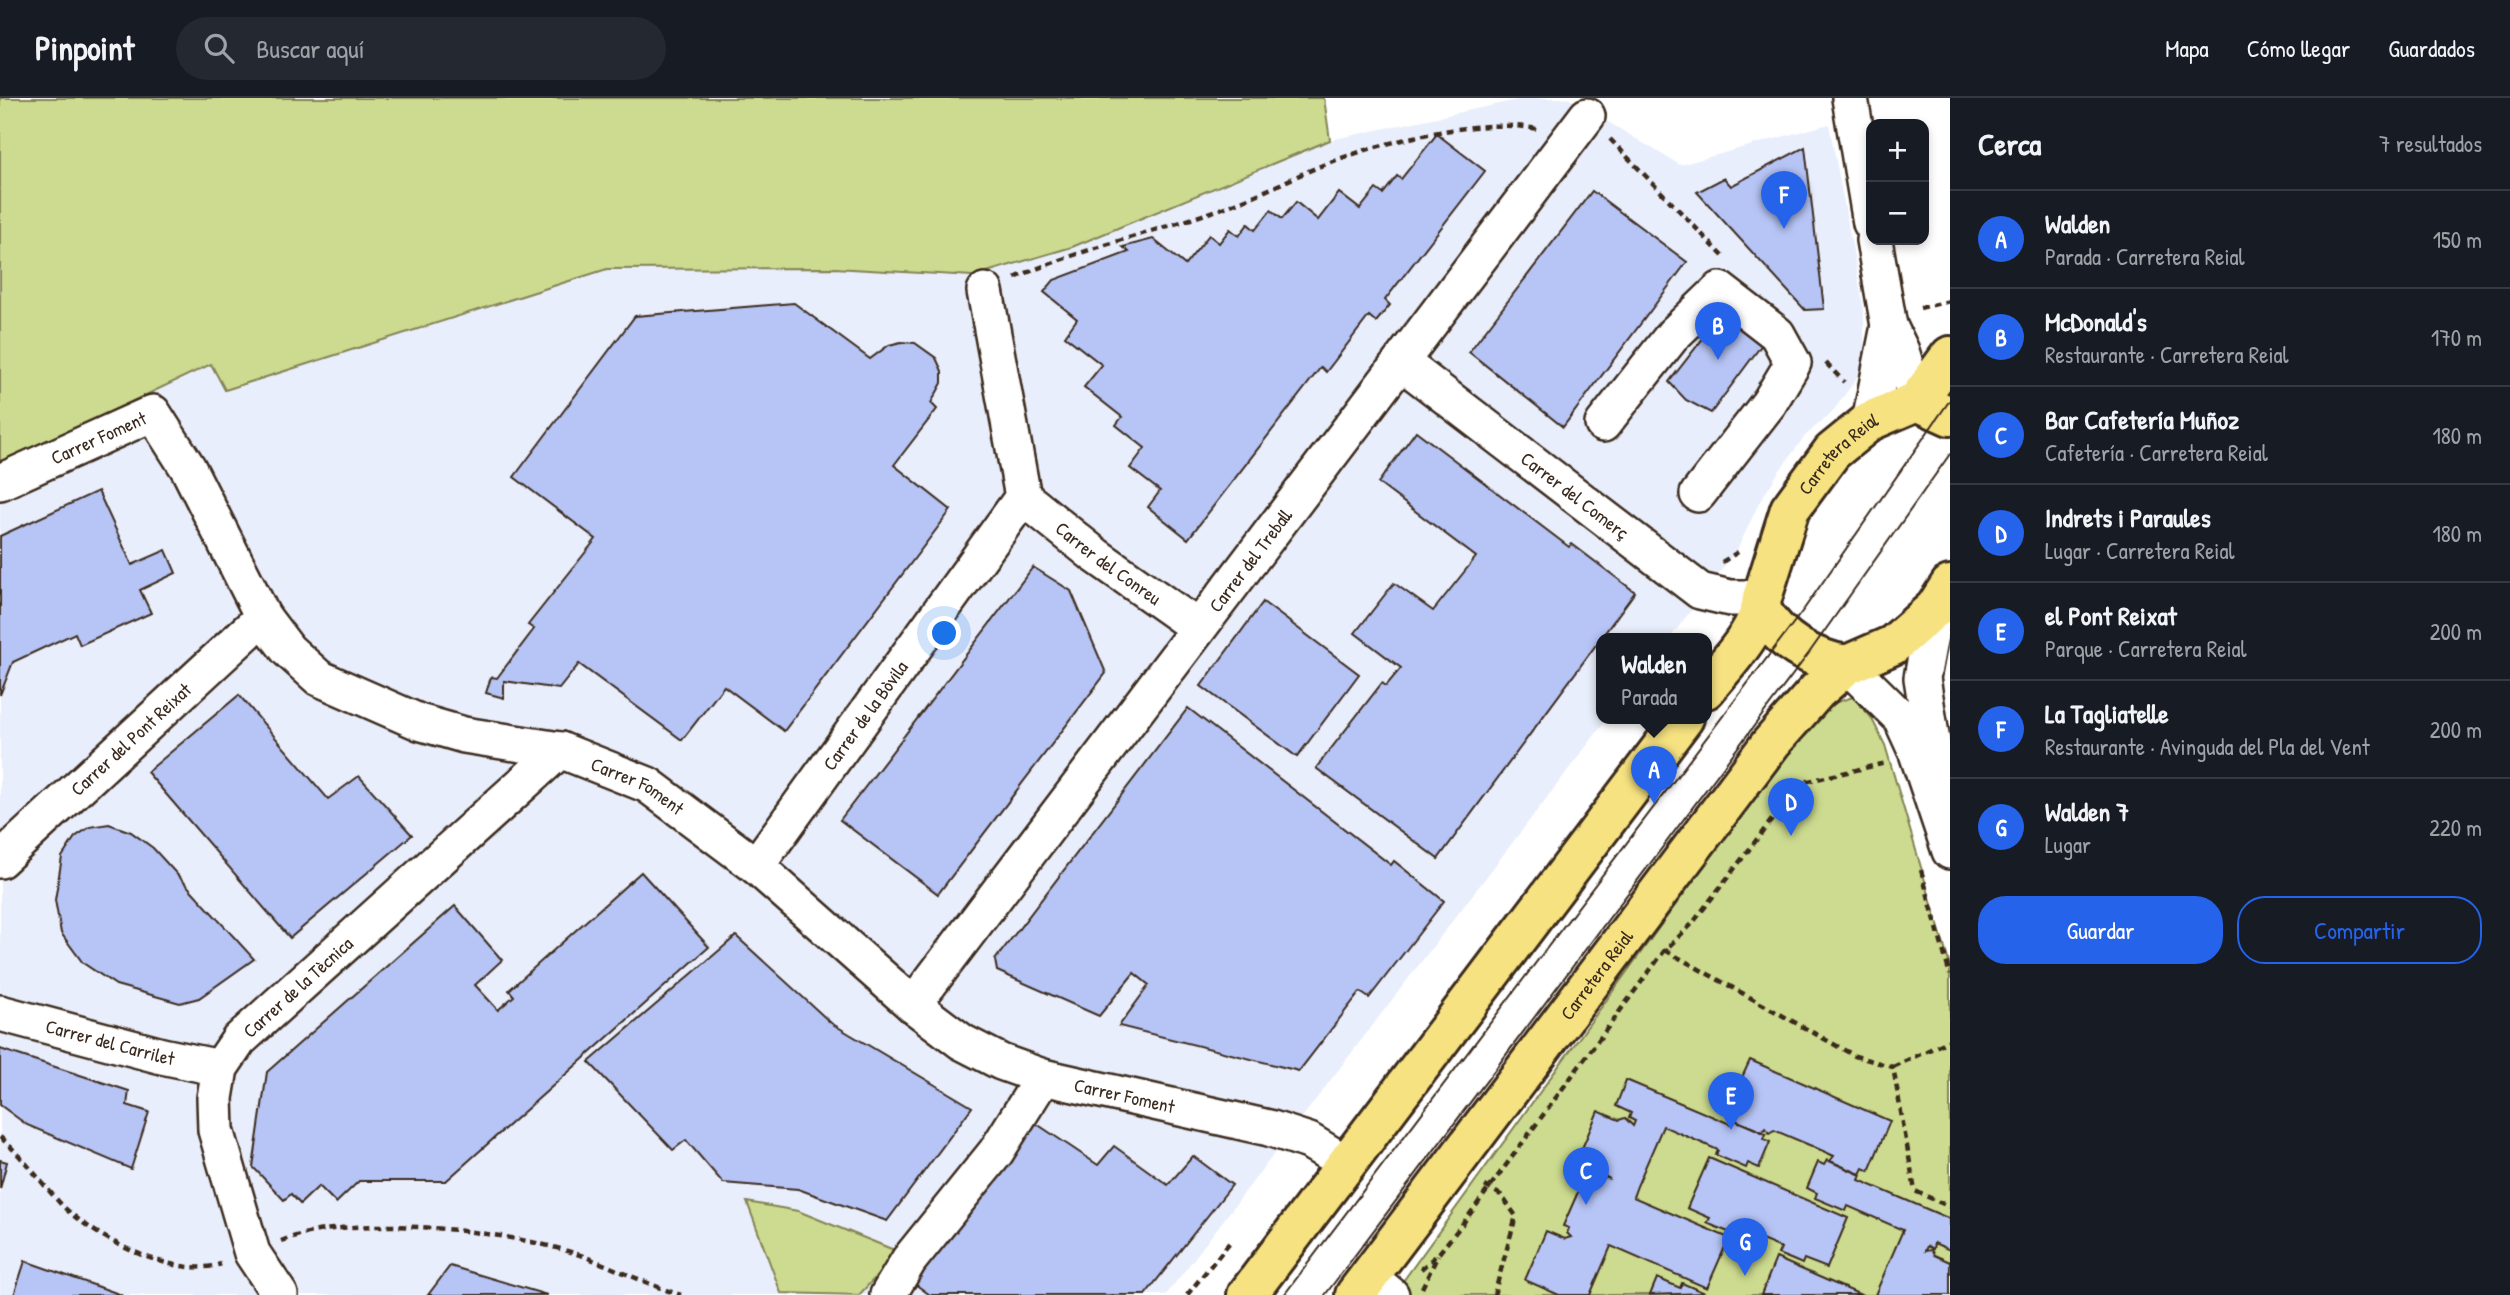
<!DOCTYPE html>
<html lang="es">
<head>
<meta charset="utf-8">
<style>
  body { margin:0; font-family:"Patrick Hand",sans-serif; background:#242831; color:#f1f3f6 }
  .controls { position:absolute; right:21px; top:21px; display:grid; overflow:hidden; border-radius:14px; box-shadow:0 4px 10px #0003 }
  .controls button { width:63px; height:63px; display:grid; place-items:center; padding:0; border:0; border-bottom:2px solid #363941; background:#171b24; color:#f1f3f6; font:35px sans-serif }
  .you { position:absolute; left:945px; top:536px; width:24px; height:24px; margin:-18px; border:5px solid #fff; border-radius:50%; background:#1a73e8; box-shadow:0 0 0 10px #1a73e833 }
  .badge { display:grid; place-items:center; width:46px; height:46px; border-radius:50%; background:#2563eb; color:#fff; font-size:23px; font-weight:700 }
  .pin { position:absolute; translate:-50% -58px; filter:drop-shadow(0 2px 4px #0008) }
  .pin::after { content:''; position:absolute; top:37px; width:24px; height:21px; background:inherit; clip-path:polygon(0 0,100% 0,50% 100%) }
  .popup { position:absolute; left:1596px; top:535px; width:116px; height:91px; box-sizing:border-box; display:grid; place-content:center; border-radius:14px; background:#171b24; filter:drop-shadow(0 2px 5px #0005); font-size:23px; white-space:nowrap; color:#9ea1a6 }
  .popup b { font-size:26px; color:#f1f3f6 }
  .popup::after { content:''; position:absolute; left:50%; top:100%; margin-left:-14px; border:14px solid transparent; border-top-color:#171b24 }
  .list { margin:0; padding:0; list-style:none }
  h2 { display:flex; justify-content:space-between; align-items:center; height:91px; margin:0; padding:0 28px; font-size:30px }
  h2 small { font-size:23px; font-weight:400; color:#9ea1a6 }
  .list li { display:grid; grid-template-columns:46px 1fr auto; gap:21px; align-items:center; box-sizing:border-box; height:98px; padding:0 28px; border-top:2px solid #363941 }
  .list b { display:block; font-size:26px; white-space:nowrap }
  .list p { margin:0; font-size:23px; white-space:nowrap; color:#9ea1a6 }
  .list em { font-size:23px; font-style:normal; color:#9ea1a6 }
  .actions { display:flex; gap:14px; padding:21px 28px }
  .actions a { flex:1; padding:16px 0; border:2px solid #2563eb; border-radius:28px; text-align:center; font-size:24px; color:#2563eb }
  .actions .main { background:#2563eb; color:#fff }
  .icon { flex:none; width:38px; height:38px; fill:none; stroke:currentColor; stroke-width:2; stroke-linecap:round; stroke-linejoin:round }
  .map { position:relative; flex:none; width:1950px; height:1197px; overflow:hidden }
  header { display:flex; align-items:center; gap:42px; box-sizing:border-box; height:98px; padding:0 35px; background:#171b24; border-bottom:2px solid #363941 }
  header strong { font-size:33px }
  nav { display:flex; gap:38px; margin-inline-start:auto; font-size:24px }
  .search { width:490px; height:63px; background:#242831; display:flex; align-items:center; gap:18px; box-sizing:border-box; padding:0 24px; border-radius:38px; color:#9ea1a6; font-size:26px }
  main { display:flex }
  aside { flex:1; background:#171b24 }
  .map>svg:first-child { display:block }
  .built { fill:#e9eefc }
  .green { fill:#ccdb8f; stroke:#848256; stroke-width:2 }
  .building { fill:#b7c5f6; stroke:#3b2a1e; stroke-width:2 }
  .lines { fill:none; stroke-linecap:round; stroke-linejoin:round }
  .minor-casing { stroke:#3b2a1e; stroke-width:40 }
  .major-casing { stroke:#3b2a1e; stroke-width:44 }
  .path { stroke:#3b2a1e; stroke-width:4.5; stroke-dasharray:7 5; stroke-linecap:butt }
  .minor { stroke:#fff; stroke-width:35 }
  .major { stroke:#f6e281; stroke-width:38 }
  .tram { stroke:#3b2a1e; stroke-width:2 }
  .labels { text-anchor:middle; stroke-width:6; stroke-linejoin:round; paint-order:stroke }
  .street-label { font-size:19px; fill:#3b2a1e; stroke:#fff }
</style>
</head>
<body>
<header>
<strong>Pinpoint</strong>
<div class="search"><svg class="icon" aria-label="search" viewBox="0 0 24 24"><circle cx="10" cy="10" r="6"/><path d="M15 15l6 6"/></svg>Buscar aquí</div>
<nav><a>Mapa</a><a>Cómo llegar</a><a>Guardados</a></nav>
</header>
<main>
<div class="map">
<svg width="1950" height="1197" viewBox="0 0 1950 1197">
  <rect width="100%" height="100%" fill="#fff"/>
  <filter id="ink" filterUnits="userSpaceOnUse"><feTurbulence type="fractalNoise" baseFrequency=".0143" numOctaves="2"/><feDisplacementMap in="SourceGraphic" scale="14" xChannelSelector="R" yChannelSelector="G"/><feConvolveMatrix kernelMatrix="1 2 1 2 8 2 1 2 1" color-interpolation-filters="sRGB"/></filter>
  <g filter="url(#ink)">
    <polygon class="built" points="1527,0 1568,0 1680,67 1829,26 1864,211 1864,262 1856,281 1834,312 1805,338 1780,372 1759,405 1738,450 1670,540 1602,540 1602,620 1608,620 1166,1197 0,1197 0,366 212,265 225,292 607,171 834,170 973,178 1072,149 1330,42"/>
    <g class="green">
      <polygon points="0,0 1324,0 1330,42 1072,149 973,178 834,170 607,171 225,292 211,266 0,366"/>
      <polygon points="1853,599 1871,619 1885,647 1950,868 1950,1197 1393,1197 1799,636 1822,609"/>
      <polygon points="747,1104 798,1113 899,1154 859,1197 781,1195"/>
    </g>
    <g class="building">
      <polygon points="1437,36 1485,73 1385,202 1390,207 1376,224 1369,218 1326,274 1321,269 1188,441 1148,409 1160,393 1130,370 1145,350 1116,327 1122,319 1084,289 1102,267 1065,238 1077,221 1044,194 1054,182 1129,154 1123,149 1153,141 1185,167 1209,137 1219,145 1230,131 1239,138 1248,126 1255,132 1271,112 1282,121 1296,104 1318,122 1339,95 1360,111 1376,91 1383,96 1397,78 1401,81"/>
      <polygon points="1805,49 1824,211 1805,212 1697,94 1724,80 1731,88"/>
      <polygon points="1592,93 1687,164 1563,329 1469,254"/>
      <polygon points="794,205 870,261 889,247 901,244 915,245 936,260 942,273 942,285 931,305 937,311 894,367 951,412 784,633 724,588 682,642 579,566 559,591 504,583 504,600 486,595 491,579 497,580 534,531 528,527 596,441 514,379 635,218"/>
      <polygon points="1726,211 1766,241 1711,315 1686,302 1669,284"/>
      <polygon points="1416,333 1569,449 1572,446 1635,494 1438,761 1316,670 1382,585 1386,588 1401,570 1355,535 1394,485 1433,513 1476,459 1378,385"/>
      <polygon points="98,393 132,467 166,452 176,475 140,492 151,515 80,547 75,535 13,564 0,597 0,438"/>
      <polygon points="1033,469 1071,493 1106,575 938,796 840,722"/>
      <polygon points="1263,504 1359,576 1297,659 1201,588"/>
      <polygon points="239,597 328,701 359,678 412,737 290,840 147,674"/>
      <polygon points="1188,610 1391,767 1394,763 1444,803 1369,900 1360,894 1299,973 1119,928 1149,887 1134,875 1099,918 997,873 995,862"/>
      <polygon points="109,726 131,734 153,750 254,861 199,900 180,905 116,887 83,865 61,835 55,802 62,759 75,739 90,729"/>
      <polygon points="641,774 709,849 446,1083 359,1083 336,1105 319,1088 300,1106 291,1096 284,1102 253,1069 267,974 455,808 502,862 475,887 498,912 514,898 509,892"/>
      <polygon points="736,838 831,925 972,1009 887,1123 798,1091 723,1085 686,1042 673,1052 589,964"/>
      <polygon points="0,951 129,993 127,1007 149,1014 131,1071 27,1027 0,1007"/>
      <polygon points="1750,962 1890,1023 1869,1073 1863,1070 1860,1076 1830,1063 1834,1058 1814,1049 1774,1032 1769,1035 1765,1030 1763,1034 1733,1021 1735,1015 1727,1012"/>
      <polygon points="1626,982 1730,1026 1732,1021 1753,1030 1766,1036 1764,1041 1770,1044 1759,1070 1748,1065 1746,1070 1716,1057 1718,1052 1663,1028 1637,1088 1633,1099 1729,1140 1707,1190 1611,1148 1590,1197 1559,1197 1525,1182 1546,1133 1565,1141 1571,1139 1567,1135 1569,1130 1563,1128 1585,1078 1590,1080 1593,1075 1610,1081 1577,1062 1598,1013 1619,1022 1625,1020 1633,1028 1635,1023 1629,1020 1631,1015 1616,1008"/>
      <polygon points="1031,1022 1098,1067 1114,1048 1168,1087 1193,1058 1232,1087 1145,1197 930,1197 911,1183"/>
      <polygon points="1709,1060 1848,1120 1827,1170 1804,1161 1802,1166 1793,1162 1778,1156 1781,1150 1733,1130 1731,1135 1716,1129 1707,1125 1710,1120 1687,1110"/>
      <polygon points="0,1062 7,1064 0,1091"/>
      <polygon points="1827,1062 1861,1077 1859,1082 1950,1121 1950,1152 1934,1145 1933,1151 1927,1148 1925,1153 1931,1152 1934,1157 1950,1164 1950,1197 1875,1197 1903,1132 1848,1108 1846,1113 1815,1100 1817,1095 1807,1090 1818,1064 1824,1067"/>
      <polygon points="1776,1160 1826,1182 1861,1197 1761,1197"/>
      <polygon points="25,1163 122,1197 14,1197"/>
      <polygon points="450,1168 547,1197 428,1197"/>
      <polygon points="1657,1180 1680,1190 1682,1185 1705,1195 1650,1197"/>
    </g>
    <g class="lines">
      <defs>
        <g id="minor">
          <polyline points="1850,0 1871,125"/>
          <polyline points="1874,142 1889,228 1901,253 1917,303"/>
          <path id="s1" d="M1401,264L1700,493L1730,500H1762"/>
          <polyline points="1870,323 1889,228"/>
          <polyline points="1603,326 1673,237 1720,192 1777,236 1793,265 1769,305 1698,396"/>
          <path id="s2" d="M0,384L153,315L188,370L263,519L288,552L319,580L419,624L464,637L560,652L648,687L756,768L913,907L962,944L1001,964L1043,979L1269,1030L1309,1043L1347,1066"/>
          <path id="s3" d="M1023,399L1095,457L1197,529"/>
          <polyline points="1935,510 1922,580 1933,650 1950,728"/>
          <polyline points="1847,567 1901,620 1917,655 1950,753"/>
          <path id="s4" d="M0,762L263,519"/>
          <path id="s5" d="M756,768L1023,399L985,193"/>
          <path id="s6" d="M913,907L1587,18"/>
          <path id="s7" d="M0,915L162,958L220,970"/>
          <polyline points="1369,1179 1391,1197"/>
          <path id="s8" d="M280,1197L252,1155L216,1032L215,1000L220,970L239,942L560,652"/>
          <polyline points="888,1197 909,1162 996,1054 1043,979"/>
        </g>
        <g id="major">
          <polyline points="1917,303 1950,318"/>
          <path d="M1761,512C1781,544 1810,561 1847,567"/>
          <path id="s9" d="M1706,591C1726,566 1760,533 1762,500L1790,411L1832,354L1870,323L1917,303L1950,258"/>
          <polyline points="1247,1197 1684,620"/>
          <path id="s10" d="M1355,1197L1771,645L1817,593L1847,567L1893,547L1935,510L1950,487"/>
        </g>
      </defs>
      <use href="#minor" class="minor-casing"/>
      <use href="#major" class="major-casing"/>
      <g class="path">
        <polyline points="1610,41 1723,158"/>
        <path d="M1015,180C1086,148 1164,133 1236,105C1271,92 1304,73 1339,61C1392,42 1481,19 1537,31"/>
        <polyline points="1920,210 1950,203"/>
        <polyline points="1826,265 1844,284"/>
        <polyline points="1722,464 1738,454"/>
        <polyline points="1921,772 1950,877"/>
        <polyline points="1665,852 1855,958 1893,969 1915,1093 1950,1109"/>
        <polyline points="1893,969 1950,942"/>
        <path d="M0,1039C23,1059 39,1082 59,1104C90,1138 174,1182 221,1166"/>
        <polyline points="1485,1088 1501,1097 1516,1118 1494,1197"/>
        <path d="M281,1143C353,1114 504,1132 577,1156C612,1168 645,1186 681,1197"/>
        <polyline points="1421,1171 1439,1155 1464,1124 1665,852 1692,826 1800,685 1886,665"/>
        <polyline points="1422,1190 1438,1157"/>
        <polyline points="1187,1197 1230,1144"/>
      </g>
      <use href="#minor" class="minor"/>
      <use href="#major" class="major"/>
      <g class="tram">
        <polyline points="1284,1197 1804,511 1950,302"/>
        <polyline points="1325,1197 1809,555 1950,356"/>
      </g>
    </g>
  </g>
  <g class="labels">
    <g class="street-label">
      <text dy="7" stroke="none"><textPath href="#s2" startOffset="108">Carrer Foment</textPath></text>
      <text dy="7" stroke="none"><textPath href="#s9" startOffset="276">Carretera Reial</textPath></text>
      <text dy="7" stroke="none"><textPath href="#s1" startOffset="219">Carrer del Comerç</textPath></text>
      <text dy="7" stroke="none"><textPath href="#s6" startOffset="558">Carrer del Treball</textPath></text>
      <text dy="7" stroke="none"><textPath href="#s3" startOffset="108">Carrer del Conreu</textPath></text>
      <text dy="7" stroke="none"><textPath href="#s5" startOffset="186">Carrer de la Bòvila</textPath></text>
      <text dy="7" stroke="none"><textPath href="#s4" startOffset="178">Carrer del Pont Reixat</textPath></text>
      <text dy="7" stroke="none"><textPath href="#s2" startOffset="822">Carrer Foment</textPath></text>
      <text dy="7" stroke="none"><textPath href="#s10" startOffset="401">Carretera Reial</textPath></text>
      <text dy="7" stroke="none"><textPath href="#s8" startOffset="354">Carrer de la Tècnica</textPath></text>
      <text dy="7" stroke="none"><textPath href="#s7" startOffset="114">Carrer del Carrilet</textPath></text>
      <text dy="7" stroke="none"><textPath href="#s2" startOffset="1409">Carrer Foment</textPath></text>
    </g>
  </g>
</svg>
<div class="controls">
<button>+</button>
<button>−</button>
</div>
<div class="you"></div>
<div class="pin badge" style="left:1654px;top:706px">A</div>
<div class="popup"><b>Walden</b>Parada</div>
<div class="pin badge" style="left:1718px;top:262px">B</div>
<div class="pin badge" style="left:1586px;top:1107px">C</div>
<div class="pin badge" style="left:1791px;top:738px">D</div>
<div class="pin badge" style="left:1731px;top:1032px">E</div>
<div class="pin badge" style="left:1784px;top:131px">F</div>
<div class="pin badge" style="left:1745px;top:1178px">G</div>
</div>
<aside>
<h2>Cerca<small>7 resultados</small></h2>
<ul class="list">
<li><span class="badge">A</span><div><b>Walden</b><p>Parada · Carretera Reial</p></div><em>150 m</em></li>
<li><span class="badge">B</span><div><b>McDonald's</b><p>Restaurante · Carretera Reial</p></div><em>170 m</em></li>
<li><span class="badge">C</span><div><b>Bar Cafetería Muñoz</b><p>Cafetería · Carretera Reial</p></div><em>180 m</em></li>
<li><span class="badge">D</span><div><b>Indrets i Paraules</b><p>Lugar · Carretera Reial</p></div><em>180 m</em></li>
<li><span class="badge">E</span><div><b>el Pont Reixat</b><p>Parque · Carretera Reial</p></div><em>200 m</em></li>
<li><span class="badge">F</span><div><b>La Tagliatelle</b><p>Restaurante · Avinguda del Pla del Vent</p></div><em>200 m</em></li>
<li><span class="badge">G</span><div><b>Walden 7</b><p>Lugar</p></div><em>220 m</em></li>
</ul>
<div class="actions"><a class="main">Guardar</a><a>Compartir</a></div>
</aside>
</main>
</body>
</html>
